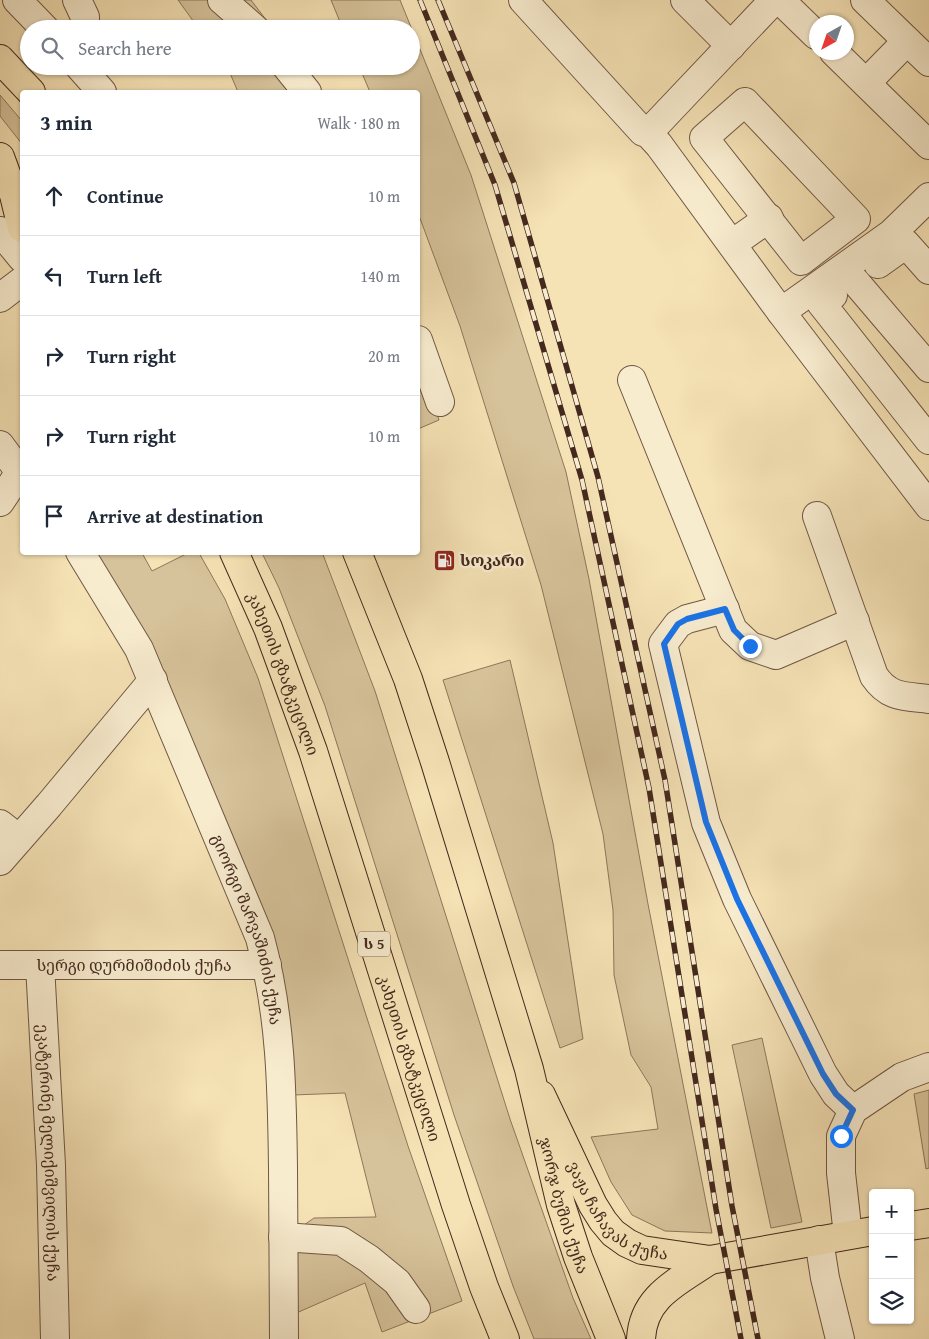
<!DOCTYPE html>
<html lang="en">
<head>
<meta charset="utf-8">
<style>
  body { margin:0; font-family:"Gentium Book Plus","Noto Serif Georgian",serif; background:#f6f6f7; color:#1f2937 }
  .controls { position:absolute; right:15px; bottom:15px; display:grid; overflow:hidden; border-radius:5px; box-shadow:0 1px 4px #0004 }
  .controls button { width:45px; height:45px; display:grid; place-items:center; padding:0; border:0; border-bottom:1px solid #e0e1e3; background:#fff; color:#1f2937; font:25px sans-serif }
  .compass { position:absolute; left:809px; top:15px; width:45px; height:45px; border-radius:50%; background:#fff; box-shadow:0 1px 4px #0004; rotate:220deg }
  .stop { position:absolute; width:15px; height:15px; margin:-11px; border:4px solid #1a73e8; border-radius:50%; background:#fff }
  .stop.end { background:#1a73e8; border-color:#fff; box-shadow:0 1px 5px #0008 }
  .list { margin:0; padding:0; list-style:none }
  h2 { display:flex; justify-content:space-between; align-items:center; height:65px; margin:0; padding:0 20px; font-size:21px }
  h2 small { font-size:16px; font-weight:400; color:#747a83 }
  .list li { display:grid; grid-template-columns:32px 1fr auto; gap:15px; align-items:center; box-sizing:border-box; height:80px; padding:0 20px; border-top:1px solid #e0e1e3 }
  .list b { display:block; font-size:19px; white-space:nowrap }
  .list em { font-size:16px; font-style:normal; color:#747a83 }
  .icon { flex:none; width:28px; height:28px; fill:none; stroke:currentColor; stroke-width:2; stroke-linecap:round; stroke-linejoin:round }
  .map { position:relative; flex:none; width:929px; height:1339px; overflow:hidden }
  .search { position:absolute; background:#fff; box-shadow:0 1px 4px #0004; left:20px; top:20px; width:400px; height:55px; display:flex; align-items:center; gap:12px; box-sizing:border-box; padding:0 18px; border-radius:28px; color:#747a83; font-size:19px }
  .panel { position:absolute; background:#fff; box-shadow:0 1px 4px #0004; left:20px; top:90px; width:400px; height:465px; border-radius:5px }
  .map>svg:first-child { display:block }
  .green { fill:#d7c39b; stroke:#8e765c }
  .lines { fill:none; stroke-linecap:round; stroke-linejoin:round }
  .minor-casing { stroke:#705744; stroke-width:30 }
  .major-casing { stroke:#44291e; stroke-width:30 }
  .highway-casing { stroke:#44291e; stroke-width:30 }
  .minor { stroke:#f8eccf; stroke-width:28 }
  .major { stroke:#f5e2b5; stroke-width:28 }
  .highway { stroke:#f5e2b5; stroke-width:28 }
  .rail-casing { stroke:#44291e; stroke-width:5.5 }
  .rail { stroke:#f8eccf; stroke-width:4; stroke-dasharray:11; stroke-linecap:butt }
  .route { stroke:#1a73e8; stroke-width:6 }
  .labels { text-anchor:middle; stroke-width:5; stroke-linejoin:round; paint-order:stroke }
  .shield { fill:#f8eccf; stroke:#7a6453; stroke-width:1 }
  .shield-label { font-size:15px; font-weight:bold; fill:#44291e }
  .poi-label { font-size:16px; font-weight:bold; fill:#44291e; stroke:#f8eccf; text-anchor:start }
  .street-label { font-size:16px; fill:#44291e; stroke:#f8eccf }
</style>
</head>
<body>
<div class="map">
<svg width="929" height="1339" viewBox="0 0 929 1339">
  <rect width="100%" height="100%" fill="#f5e2b5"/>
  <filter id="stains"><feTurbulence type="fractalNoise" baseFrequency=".004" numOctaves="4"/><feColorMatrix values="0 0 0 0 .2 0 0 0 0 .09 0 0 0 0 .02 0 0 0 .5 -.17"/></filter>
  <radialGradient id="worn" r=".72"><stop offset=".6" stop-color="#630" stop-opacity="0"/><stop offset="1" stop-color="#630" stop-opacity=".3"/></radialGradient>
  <g class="green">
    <polygon points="178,0 251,0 273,29 199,29"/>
    <polygon points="331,0 400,0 471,175 566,472 589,579 648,904 712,1233 665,1231 632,1215 611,1182 591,1137 658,1129 651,1087 631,1055 614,975 613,910 603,834 541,585 460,326 418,213 418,92 370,92 359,66 411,66 411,29 343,29"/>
    <polygon points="227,66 299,66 312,92 238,92"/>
    <polygon points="0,95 22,121 22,144 0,116"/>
    <polygon points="418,356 439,420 418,429"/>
    <polygon points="322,552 375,691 510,1119 573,1298 591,1339 534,1339 513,1286 454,1115 325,706 279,588 262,553"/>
    <polygon points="95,553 142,553 152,571 188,553 199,553 225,599 258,678 408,1146 462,1301 382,1332 365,1283 294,1314 297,1230 314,1218 376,1217 345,1093 293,1095 276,962"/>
    <polygon points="510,660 553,843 583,1039 560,1048 443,680"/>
    <polygon points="762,1038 802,1222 771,1228 732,1045"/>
    <polygon points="929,1090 929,1168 926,1169 914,1094"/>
  </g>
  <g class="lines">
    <defs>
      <g id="minor">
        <polyline points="17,0 45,29"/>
        <polyline points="77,0 85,17 85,29"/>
        <polyline points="222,0 255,29"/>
        <polyline points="523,0 643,132 648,133 659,145 781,312 929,506"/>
        <polyline points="685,0 731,46"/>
        <polyline points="780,0 816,35"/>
        <polyline points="865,0 929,62"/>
        <polyline points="834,52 929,145"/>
        <polyline points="79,66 102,92"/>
        <polyline points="286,66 307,92"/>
        <polyline points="866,83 907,41"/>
        <polygon points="745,102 856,219 801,261 704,138"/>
        <polyline points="648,133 774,0"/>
        <polyline points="0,231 22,258"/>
        <polyline points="732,244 769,218"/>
        <polyline points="878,264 906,244 929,270"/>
        <polyline points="854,280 929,368"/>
        <polyline points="833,295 821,303 929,440"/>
        <polyline points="0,298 22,281"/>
        <polyline points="781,312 891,234 929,197"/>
        <polyline points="418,340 440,402"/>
        <polyline points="632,380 733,630 750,646 776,655 855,621"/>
        <polyline points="0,445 22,475"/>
        <polyline points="0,502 20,472"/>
        <path d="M817,516L874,676C889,698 904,696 929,699"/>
        <path id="s1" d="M80,552L139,649L260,938C281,1016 282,1088 283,1168C283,1225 284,1282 284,1339"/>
        <polyline points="725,609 687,619 678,624 663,644 706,823 737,899 823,1074 836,1094 853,1110"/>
        <polyline points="0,824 19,839"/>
        <polyline points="0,861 49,805 153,680"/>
        <path id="s2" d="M0,965H267"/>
        <path id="s3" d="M40,965L51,1165L55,1339"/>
        <polyline points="848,1235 841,1173 841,1136 853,1110 902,1077 929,1067"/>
        <polyline points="283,1237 341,1241 369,1259 397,1282 416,1309"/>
        <polyline points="819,1240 825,1278 840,1339"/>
      </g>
      <g id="major">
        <path id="s4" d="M541,1095L593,1205L603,1221L613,1233L627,1243L642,1250L710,1260L873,1231"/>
        <polyline points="910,1226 929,1223"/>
        <path d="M641,1339C643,1296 678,1282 710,1260"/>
      </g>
      <g id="highway">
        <polyline points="0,59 31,92"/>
        <polyline points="0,157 14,195 22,228"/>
        <path id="s5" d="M234,552L268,628L313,751L456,1205L484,1287L505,1339"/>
        <path id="s6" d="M357,552L408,679L435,762L529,1069L561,1205L578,1257L611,1339"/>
      </g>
    </defs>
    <use href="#minor" class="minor-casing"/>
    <use href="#major" class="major-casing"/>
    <use href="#highway" class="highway-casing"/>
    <use href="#minor" class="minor"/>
    <use href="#major" class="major"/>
    <use href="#highway" class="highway"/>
    <defs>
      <g id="rail">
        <polyline points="420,0 495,185 582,480 649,788 716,1209 741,1339"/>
        <polyline points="438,0 514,183 598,477 665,780 732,1206 758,1339"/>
      </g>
    </defs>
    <use href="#rail" class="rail-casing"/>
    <use href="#rail" class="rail"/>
  </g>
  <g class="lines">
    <polyline class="route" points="750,646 734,630 725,609 687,619 678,624 664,644 706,822 737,899 823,1074 836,1094 853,1110 841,1136"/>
  </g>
  <defs>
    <symbol id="fuel-square" viewBox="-11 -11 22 22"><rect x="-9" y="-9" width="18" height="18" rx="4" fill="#8f2418" stroke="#f8eccf"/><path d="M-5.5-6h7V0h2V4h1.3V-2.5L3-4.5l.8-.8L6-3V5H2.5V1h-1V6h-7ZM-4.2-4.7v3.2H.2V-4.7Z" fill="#fff"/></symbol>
  </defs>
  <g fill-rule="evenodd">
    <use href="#fuel-square" x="432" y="548" width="25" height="25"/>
  </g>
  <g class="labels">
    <rect class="shield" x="358" y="931.5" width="32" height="25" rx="4"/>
    <g class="shield-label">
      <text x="374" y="949">ს 5</text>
    </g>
    <g class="poi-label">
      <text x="460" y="566">სოკარი</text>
    </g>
    <g class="street-label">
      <text dy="6" stroke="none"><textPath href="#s5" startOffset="131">კახეთის გზატკეცილი</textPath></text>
      <text dy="6" stroke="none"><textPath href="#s1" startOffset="415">გიორგი შარვაშიძის ქუჩა</textPath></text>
      <text dy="6" stroke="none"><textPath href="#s2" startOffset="134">სერგი დურმიშიძის ქუჩა</textPath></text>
      <text dy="6" stroke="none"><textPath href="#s5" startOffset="536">კახეთის გზატკეცილი</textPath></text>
      <text dy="6" stroke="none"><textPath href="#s3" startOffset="188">ეკატერინე მელიქიშვილის ქუჩა</textPath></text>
      <text dy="6" stroke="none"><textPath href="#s6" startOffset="686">ჯორჯ ბუშის ქუჩა</textPath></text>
      <text dy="6" stroke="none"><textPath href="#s4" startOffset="145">ვაჟა ჩაჩავას ქუჩა</textPath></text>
    </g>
  </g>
  <rect width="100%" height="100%" filter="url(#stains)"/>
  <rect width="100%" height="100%" fill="url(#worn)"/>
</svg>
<div class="controls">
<button>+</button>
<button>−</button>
<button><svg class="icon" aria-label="layers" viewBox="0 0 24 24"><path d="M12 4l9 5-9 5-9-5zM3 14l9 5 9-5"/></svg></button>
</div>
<svg class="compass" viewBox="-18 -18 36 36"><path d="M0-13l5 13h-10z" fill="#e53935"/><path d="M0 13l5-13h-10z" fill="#747a83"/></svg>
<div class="stop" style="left:841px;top:1136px"></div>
<div class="stop end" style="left:750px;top:646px"></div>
<div class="search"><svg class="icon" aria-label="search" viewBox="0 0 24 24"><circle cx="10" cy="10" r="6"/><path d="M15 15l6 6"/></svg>Search here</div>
<section class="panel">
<h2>3 min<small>Walk · 180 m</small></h2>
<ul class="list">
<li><svg class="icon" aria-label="ahead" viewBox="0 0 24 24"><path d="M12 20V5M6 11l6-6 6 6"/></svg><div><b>Continue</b></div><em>10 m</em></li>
<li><svg class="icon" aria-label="left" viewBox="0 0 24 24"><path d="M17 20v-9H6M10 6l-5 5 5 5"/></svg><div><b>Turn left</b></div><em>140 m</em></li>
<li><svg class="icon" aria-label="right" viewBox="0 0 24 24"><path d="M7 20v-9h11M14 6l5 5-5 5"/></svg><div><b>Turn right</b></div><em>20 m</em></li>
<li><svg class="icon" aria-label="right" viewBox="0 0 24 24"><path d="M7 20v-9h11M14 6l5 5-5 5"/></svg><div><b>Turn right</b></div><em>10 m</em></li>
<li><svg class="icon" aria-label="arrive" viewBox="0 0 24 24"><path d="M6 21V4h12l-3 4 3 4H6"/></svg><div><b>Arrive at destination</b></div></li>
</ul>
</section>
</div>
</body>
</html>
